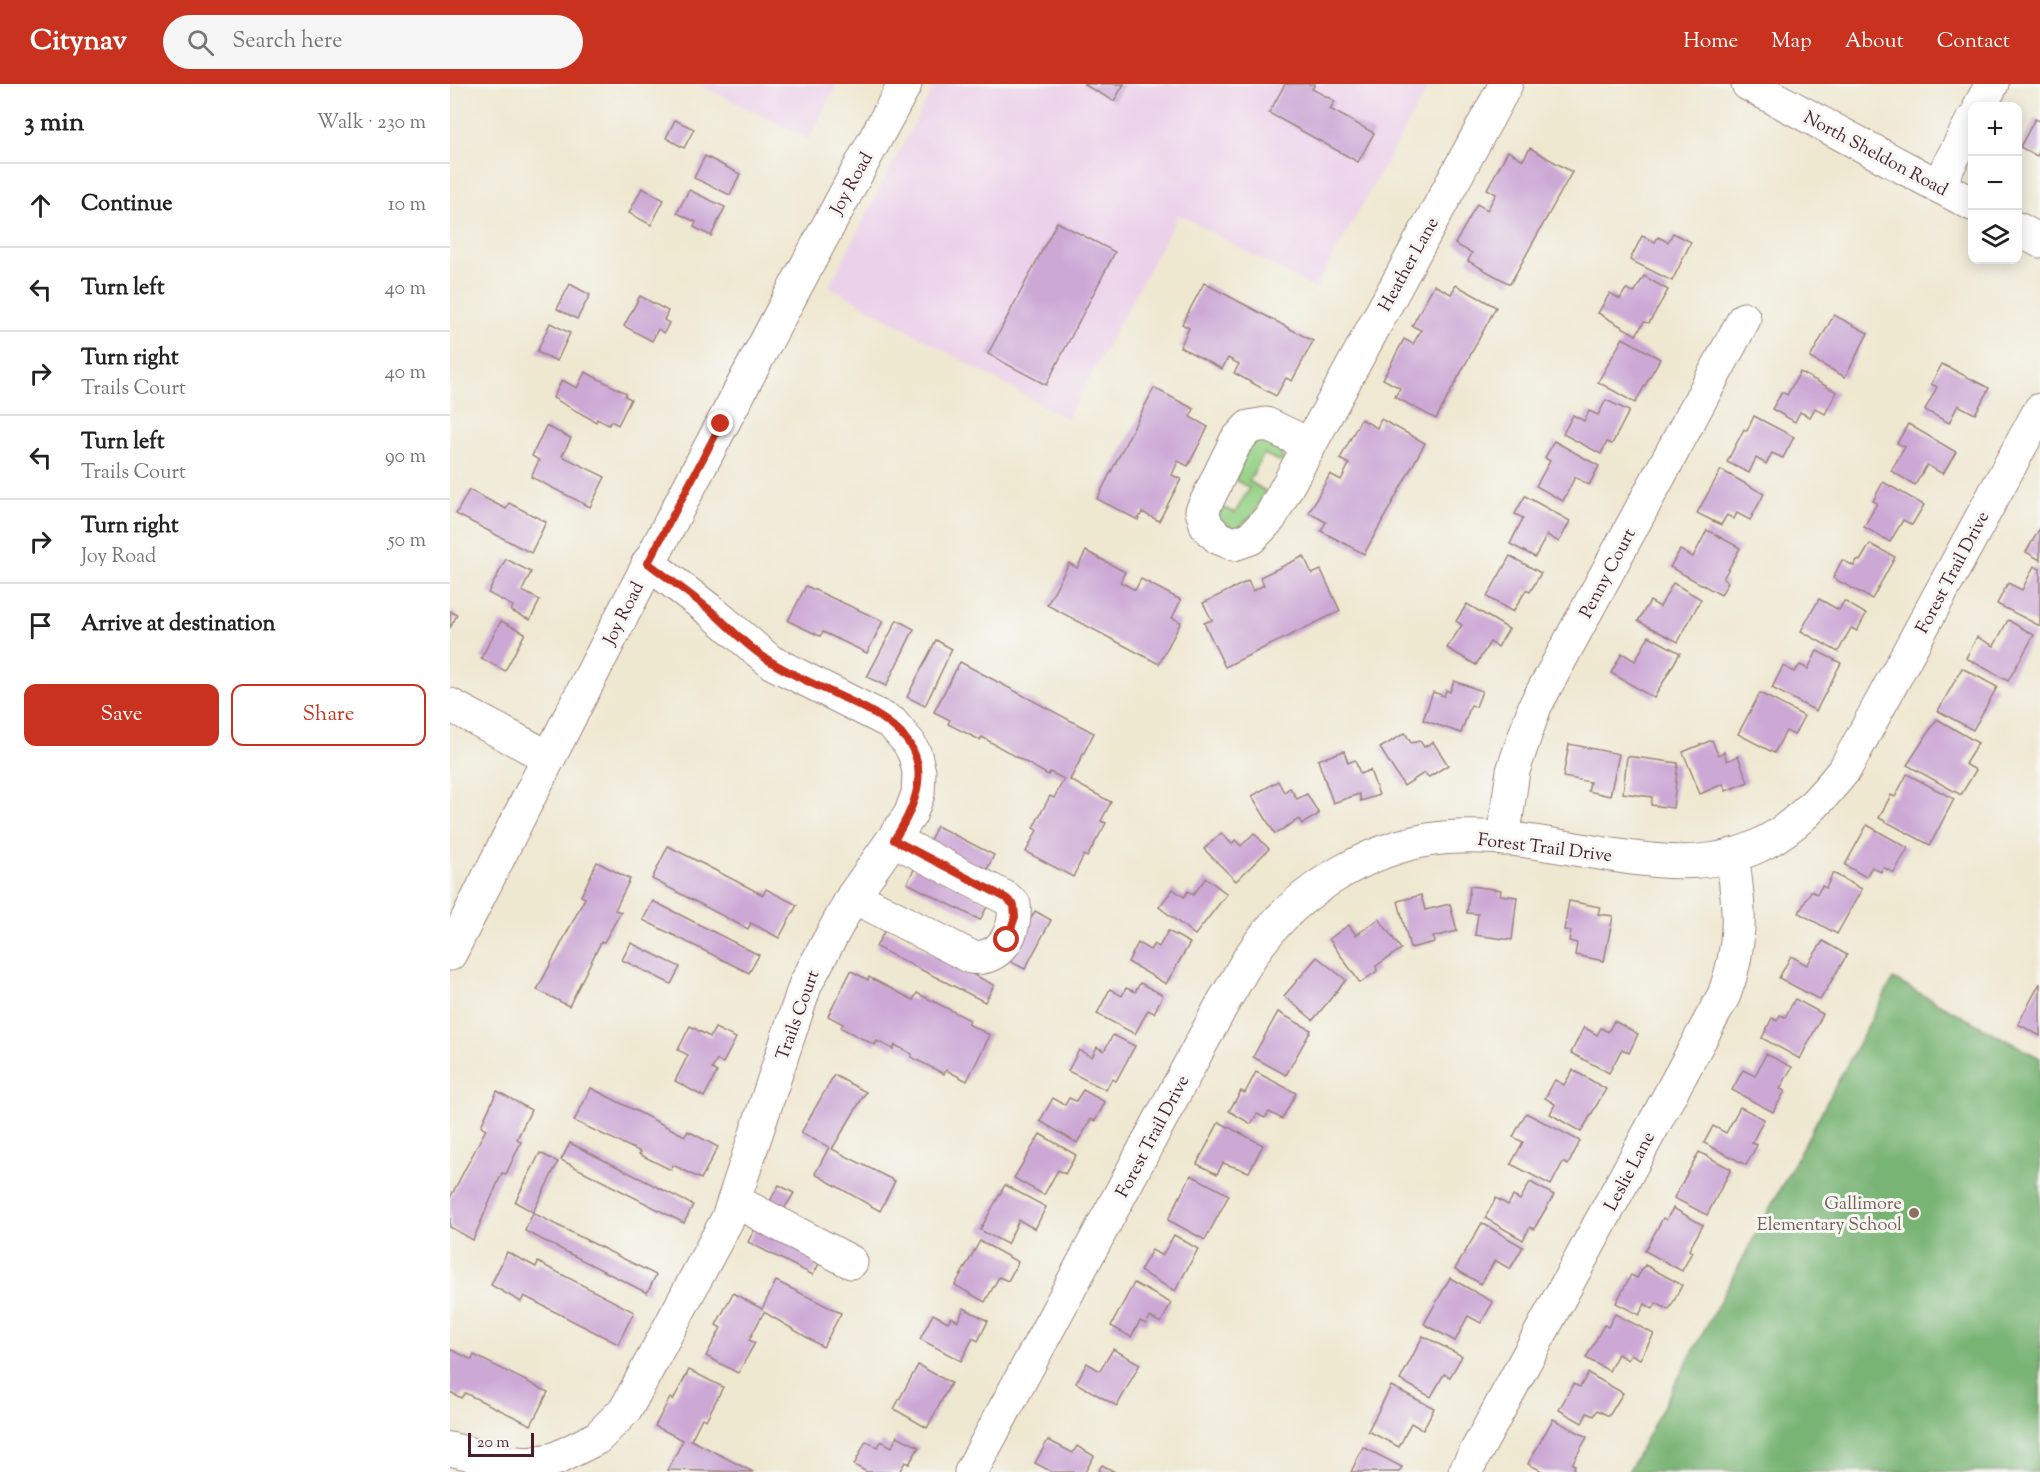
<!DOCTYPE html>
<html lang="en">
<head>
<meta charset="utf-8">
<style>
  body { margin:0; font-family:"Sorts Mill Goudy",serif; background:#f6f6f6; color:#222 }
  .controls { position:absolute; right:18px; top:18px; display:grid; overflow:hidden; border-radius:12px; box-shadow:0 3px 15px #0003 }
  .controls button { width:54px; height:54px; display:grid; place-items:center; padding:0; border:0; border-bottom:2px solid #e0e0e0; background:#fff; color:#222; font:30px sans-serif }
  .scale { position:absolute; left:18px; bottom:15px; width:66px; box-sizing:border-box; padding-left:6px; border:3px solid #4a1f2b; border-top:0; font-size:16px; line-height:21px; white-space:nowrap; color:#4a1f2b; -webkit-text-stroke:4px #f6f6f2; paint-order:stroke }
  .stop { position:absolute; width:18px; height:18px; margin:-14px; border:4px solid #c8321e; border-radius:50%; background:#fff }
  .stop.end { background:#c8321e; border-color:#fff; box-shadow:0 2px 6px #0008 }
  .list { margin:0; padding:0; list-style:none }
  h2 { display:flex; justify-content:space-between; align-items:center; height:78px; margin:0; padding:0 24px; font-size:26px }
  h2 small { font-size:20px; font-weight:400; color:#767676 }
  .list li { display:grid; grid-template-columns:39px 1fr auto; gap:18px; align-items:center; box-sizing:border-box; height:84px; padding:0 24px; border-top:2px solid #e0e0e0 }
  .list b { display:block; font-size:22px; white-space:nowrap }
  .list p { margin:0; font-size:20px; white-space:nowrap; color:#767676 }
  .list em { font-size:20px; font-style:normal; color:#767676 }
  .actions { display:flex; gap:12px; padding:18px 24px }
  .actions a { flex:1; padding:14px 0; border:2px solid #c8321e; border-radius:12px; text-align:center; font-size:21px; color:#c8321e }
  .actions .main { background:#c8321e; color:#fff }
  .icon { flex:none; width:33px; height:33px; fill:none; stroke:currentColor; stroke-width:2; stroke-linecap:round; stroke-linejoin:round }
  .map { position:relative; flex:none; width:1590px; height:1388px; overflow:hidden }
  header { display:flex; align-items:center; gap:36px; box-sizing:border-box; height:84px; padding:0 30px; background:#c8321e; color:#fff }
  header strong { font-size:28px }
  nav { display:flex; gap:33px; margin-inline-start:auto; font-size:21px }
  .search { width:420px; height:54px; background:#f6f6f6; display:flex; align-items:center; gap:15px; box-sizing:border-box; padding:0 21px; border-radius:33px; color:#767676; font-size:22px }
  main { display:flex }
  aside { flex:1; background:#fff }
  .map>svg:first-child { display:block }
  .built { fill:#ecd1ea }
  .green { fill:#96d286; stroke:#707858; stroke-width:1.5 }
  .forest { fill:#78b473; stroke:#616a4f; stroke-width:1.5 }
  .building { fill:#cca8d5 }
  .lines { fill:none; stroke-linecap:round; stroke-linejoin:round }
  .minor-casing { stroke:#9c847e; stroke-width:35 }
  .major-casing { stroke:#9c847e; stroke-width:35 }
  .minor { stroke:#fff; stroke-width:33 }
  .major { stroke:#fff; stroke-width:33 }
  .route { stroke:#c8321e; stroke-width:8 }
  .education-dot { fill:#8d6e63; stroke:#f6f6f2; stroke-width:2 }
  .labels { text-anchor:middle; stroke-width:6; stroke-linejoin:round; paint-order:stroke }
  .street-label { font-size:18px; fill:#4a1f2b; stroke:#f6f6f2 }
  .education-label { font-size:18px; fill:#785e54; stroke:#f6f6f2; text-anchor:end }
</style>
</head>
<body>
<header>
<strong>Citynav</strong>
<div class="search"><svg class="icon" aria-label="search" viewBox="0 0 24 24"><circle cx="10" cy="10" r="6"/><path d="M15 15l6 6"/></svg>Search here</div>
<nav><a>Home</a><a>Map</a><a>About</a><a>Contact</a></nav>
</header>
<main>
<aside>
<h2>3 min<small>Walk · 230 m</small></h2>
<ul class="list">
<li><svg class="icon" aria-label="ahead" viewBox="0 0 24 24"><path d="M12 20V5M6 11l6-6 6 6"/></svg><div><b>Continue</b></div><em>10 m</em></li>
<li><svg class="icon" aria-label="left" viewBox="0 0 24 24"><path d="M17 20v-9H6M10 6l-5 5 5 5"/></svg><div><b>Turn left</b></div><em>40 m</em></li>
<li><svg class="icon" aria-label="right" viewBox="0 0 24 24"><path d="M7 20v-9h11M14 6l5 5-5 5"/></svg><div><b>Turn right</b><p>Trails Court</p></div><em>40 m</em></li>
<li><svg class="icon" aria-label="left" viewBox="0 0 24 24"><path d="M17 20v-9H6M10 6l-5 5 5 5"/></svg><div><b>Turn left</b><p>Trails Court</p></div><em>90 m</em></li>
<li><svg class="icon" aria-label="right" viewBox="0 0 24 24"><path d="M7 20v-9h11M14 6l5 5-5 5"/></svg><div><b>Turn right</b><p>Joy Road</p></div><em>50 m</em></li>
<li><svg class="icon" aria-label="arrive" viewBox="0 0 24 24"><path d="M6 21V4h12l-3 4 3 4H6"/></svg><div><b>Arrive at destination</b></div></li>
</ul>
<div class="actions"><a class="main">Save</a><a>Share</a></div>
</aside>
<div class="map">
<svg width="1590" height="1388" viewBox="0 0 1590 1388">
  <rect width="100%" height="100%" fill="#f6f6f2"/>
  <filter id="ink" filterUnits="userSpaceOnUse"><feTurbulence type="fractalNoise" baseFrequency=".0167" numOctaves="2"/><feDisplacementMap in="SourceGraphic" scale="12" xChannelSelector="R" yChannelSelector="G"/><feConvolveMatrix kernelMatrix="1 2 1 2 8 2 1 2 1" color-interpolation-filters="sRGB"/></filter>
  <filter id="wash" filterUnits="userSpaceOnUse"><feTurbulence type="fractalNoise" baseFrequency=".008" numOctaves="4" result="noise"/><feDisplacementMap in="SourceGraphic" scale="24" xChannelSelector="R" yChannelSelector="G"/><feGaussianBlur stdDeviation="1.35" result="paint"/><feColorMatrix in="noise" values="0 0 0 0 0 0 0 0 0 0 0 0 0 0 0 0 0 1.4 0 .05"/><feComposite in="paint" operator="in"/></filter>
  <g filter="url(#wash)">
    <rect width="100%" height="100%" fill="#efe8d1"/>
    <g class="built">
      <polygon points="248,0 387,0 359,55"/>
      <polygon points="485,0 980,0 865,205 729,130 617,335 379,202"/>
    </g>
    <path class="green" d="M814,354C825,358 830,363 833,375L831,378L814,370L799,397L815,407L804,430L786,445L772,439L768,424L772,423L785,429L799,404L785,396L799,362Z"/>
    <polygon class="forest" points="1443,895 1590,974 1590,1388 1178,1388"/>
    <g id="blocks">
      <g class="building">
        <polygon points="633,0 674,0 664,17"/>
        <polygon points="835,0 865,0 862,5 885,17 880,25 924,49 908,78 819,29"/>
        <polygon points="1585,35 1590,37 1590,66 1587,72 1570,63"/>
        <polygon points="225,36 244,45 234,64 216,54"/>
        <polygon points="1080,64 1122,88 1060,200 1018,177 1022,169 1005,160 1027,120 1037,126 1046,110 1037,105 1058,67 1073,76"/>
        <polygon points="255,72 290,90 280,111 244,94"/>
        <polygon points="192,104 214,116 201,141 179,129"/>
        <polygon points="239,106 275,123 261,152 244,143 246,138 227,129"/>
        <polygon points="607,138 665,168 596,301 538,270"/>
        <polygon points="1223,149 1241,158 1222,197 1180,176 1192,152 1205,158 1208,153 1218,158"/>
        <polygon points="1194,192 1218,206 1199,239 1194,238 1186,251 1148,229 1160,209 1170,215 1176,205 1184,209"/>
        <polygon points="754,199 863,257 842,297 836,294 826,312 784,289 789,280 778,274 772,285 730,263 739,244 732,240"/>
        <polygon points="120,200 140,211 127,235 107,225"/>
        <polygon points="984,201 1001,210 1006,201 1046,223 986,335 945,313 950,304 933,295 954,255 963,260 971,246 962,242"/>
        <polygon points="190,212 218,227 214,236 219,239 214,249 208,245 202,257 174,242"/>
        <polygon points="1384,231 1418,249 1395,293 1360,274"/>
        <polygon points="100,239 120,249 107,277 87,268"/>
        <polygon points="1173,254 1210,275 1185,319 1148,298"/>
        <polygon points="1492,280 1539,304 1525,330 1508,321 1499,339 1475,326 1487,303 1481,300"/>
        <polygon points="135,288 176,309 175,312 181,315 168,341 161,337 159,341 147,335 146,338 103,314 112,296 127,304"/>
        <polygon points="1350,288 1387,308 1375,330 1365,324 1360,333 1350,328 1345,338 1322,325 1332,308 1337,311"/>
        <polygon points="704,304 744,325 740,333 758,343 738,382 728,377 722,391 731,395 709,437 692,428 688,436 647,415"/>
        <polygon points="1156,316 1179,327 1162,360 1157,358 1151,370 1113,350 1123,331 1134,337 1139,327 1148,331"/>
        <polygon points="1304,332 1344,353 1333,374 1322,369 1316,380 1306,374 1299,389 1277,378 1294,345 1297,347"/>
        <polygon points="911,335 927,344 931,335 975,359 914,470 871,447 876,438 859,429 880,390 891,396 899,380 890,375"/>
        <polygon points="1458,340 1506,368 1493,390 1477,381 1465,401 1441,387 1455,363 1447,359"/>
        <polygon points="96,342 121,354 112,372 155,393 140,423 81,393 89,376 82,372"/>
        <polygon points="1104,357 1149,382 1139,401 1125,393 1113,417 1086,402 1100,377 1095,374"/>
        <polygon points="1271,386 1314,410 1300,436 1287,429 1284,435 1277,431 1271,441 1247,429"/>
        <polygon points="1433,398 1474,421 1462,441 1453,436 1440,458 1414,443 1427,419 1423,417"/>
        <polygon points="19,406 56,425 59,419 96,438 81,469 6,430"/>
        <polygon points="1075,412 1120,437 1109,458 1097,451 1085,473 1060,460 1073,434 1065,430"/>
        <polygon points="1590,444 1590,476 1576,468"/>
        <polygon points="1257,446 1290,464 1273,495 1278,498 1271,511 1220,483 1230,466 1243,473"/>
        <polygon points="1420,460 1445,473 1422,515 1383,494 1392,476 1404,482 1407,476 1410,477"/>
        <polygon points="636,467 675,488 670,498 685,506 691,495 731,516 722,534 731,538 709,580 597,521 619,479 627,484"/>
        <polygon points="854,472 862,490 871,486 890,527 775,583 754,539 762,536 753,519 798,497 803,507 814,501 810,493"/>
        <polygon points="1060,472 1091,489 1080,508 1076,506 1063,528 1037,513"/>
        <polygon points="56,475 81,488 72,507 90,516 80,536 61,527 63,522 38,509"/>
        <polygon points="1584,482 1590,485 1590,542 1547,520 1558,499 1572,506"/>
        <polygon points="1223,499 1251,515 1228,558 1188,537 1200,517 1210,523"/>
        <polygon points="356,502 433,537 417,569 373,548 370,552 338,537"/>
        <polygon points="1369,515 1389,526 1394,517 1416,530 1407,547 1401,544 1388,568 1351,547"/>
        <polygon points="1017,520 1059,545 1048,563 1040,558 1026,581 997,564 1012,541 1006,537"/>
        <polygon points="0,527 7,531 0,544"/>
        <polygon points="447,536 464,545 436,602 417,593"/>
        <polygon points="1558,536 1584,551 1558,597 1516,574 1527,553 1544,562"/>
        <polygon points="51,537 75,549 55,587 31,574"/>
        <polygon points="1199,552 1230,569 1204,614 1161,589 1172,569 1185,577"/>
        <polygon points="486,556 502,565 475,622 457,613"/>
        <polygon points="1367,567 1391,579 1366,627 1322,604 1333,582 1344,588 1350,581 1358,585"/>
        <polygon points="510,578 644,649 620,696 661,718 651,737 656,739 637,773 634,771 623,793 576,768 587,746 583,744 600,712 604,714 614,695 600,688 598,691 532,653 530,656 498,640 500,636 484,628"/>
        <polygon points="1512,584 1547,603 1523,646 1488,627"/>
        <polygon points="1004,597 1032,607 1026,623 1021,621 1011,649 973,636 983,608 994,612 996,606 1000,608"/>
        <polygon points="1310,609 1354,632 1344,651 1336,647 1324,669 1288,650"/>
        <polygon points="1487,635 1528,659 1515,680 1526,686 1511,711 1457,681"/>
        <polygon points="955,649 961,659 970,657 974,663 983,658 998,681 979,693 974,689 954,702 930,664"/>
        <polygon points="1262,656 1268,671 1274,668 1277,677 1288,672 1298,698 1276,707 1273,700 1250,710 1233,668"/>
        <polygon points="1119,660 1169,670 1160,712 1138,707 1140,698 1113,693"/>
        <polygon points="894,667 898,679 905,676 910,690 920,686 929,711 911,717 909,710 883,719 868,676"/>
        <polygon points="1177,672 1228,679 1223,724 1201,721 1202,713 1173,709"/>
        <polygon points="1457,690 1504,715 1480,761 1429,734 1441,711 1445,713"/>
        <polygon points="828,697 834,708 840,704 847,715 857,710 869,730 852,740 849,735 825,750 802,712"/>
        <polygon points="1417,741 1458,764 1444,789 1433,783 1431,788 1422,783 1416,793 1395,781"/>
        <polygon points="487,742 544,771 535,790 478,760"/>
        <polygon points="771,749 782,760 785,756 791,762 804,749 819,765 786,797 754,765"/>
        <polygon points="218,762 313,811 316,805 347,821 329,854 301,839 298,845 202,795"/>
        <polygon points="147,778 180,795 165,826 171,828 154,858 151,858 119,922 87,906 135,814 131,812"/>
        <polygon points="466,782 539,819 530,836 457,799"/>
        <polygon points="1383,789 1412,805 1387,850 1349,829 1361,807 1367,810 1372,802 1376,804"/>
        <polygon points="756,794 777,810 745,851 709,823 723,805 734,813 738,807 743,811"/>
        <polygon points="1020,802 1051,806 1050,811 1067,813 1062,856 1025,851 1028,830 1017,829"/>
        <polygon points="971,811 975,826 1000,820 1007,847 983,853 985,858 960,864 948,817"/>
        <polygon points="203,817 309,871 299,889 193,836"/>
        <polygon points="1119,817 1150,823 1148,830 1163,832 1154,877 1125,871 1127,859 1119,857 1121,847 1114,846"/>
        <polygon points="585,827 601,836 575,885 559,877"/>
        <polygon points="929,835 951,865 926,882 927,887 910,899 879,855 899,841 906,851"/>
        <polygon points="435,846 544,901 535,918 426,863"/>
        <polygon points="718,847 740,859 716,900 678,878 688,859 700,866 704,860 709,863"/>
        <polygon points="1373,857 1397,871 1370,916 1329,894 1341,872 1357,881"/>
        <polygon points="181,859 230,883 221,900 172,876"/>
        <polygon points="867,873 896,896 863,936 834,912"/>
        <polygon points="401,887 418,896 419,893 463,916 467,909 520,936 518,940 540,951 517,997 496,986 494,990 461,973 462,970 445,961 443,965 427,957 425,961 391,944 393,940 378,932"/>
        <polygon points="690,899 713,911 704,929 698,926 685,950 647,930 660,905 672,912 676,904 685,908"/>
        <polygon points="1590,899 1590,952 1568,940"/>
        <polygon points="1345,915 1373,930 1350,975 1312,954 1322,934 1327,937 1330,931 1335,933"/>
        <polygon points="828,928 861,946 836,991 803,973"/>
        <polygon points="1164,937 1188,950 1179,969 1172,965 1159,989 1121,969 1134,943 1147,951 1151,944 1158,948"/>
        <polygon points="240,942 260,953 265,944 286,954 273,979 267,976 262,985 267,988 254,1013 225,997 238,971 228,966"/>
        <polygon points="663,951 685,962 666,997 662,995 656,1006 618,987 629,966 642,973 647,963 654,967"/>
        <polygon points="1316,970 1342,983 1330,1005 1335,1007 1323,1028 1282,1006 1293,986 1305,992"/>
        <polygon points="1123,986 1156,1005 1131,1048 1100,1030 1105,1020 1095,1014 1105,996 1114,1001"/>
        <polygon points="806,988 846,1009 832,1035 819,1028 815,1034 807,1030 801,1040 779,1027 791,1007 795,1009"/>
        <polygon points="384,991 416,1008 382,1065 445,1097 430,1127 365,1090 379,1063 351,1049"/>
        <polygon points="141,1004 235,1052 238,1047 268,1063 251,1095 223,1081 221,1086 189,1070 191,1068 124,1037"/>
        <polygon points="633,1006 655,1018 645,1037 641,1035 627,1059 590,1037 603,1014 615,1021 619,1014 626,1017"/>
        <polygon points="47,1007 81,1026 67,1055 71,1058 56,1090 52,1089 23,1156 0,1143 0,1114 36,1045 31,1042"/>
        <polygon points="1290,1023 1314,1035 1302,1059 1307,1061 1296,1081 1254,1059 1263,1042 1276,1049"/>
        <polygon points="1076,1029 1130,1057 1118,1081 1113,1078 1101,1101 1061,1080 1073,1058 1063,1053"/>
        <polygon points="769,1038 813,1061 799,1088 773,1079 767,1090 747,1080"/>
        <polygon points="590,1050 626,1071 615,1090 608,1086 594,1111 564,1094"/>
        <polygon points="120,1059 243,1121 234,1139 111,1076"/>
        <polygon points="1249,1068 1281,1085 1257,1131 1224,1114"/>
        <polygon points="90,1069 108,1078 83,1128 65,1118"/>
        <polygon points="741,1091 779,1111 755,1156 718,1136"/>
        <polygon points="1080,1098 1104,1111 1084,1145 1080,1143 1073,1156 1035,1134 1046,1114 1058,1121 1063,1112 1070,1116"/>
        <polygon points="329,1101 344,1109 333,1127 319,1119"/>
        <polygon points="555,1101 596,1123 585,1145 569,1136 557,1160 530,1146"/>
        <polygon points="1223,1124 1253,1141 1239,1166 1242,1168 1232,1187 1195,1167 1213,1134 1216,1136"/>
        <polygon points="83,1129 206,1191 197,1209 75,1147"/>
        <polygon points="1032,1139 1073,1163 1060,1185 1045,1176 1031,1200 1005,1185"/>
        <polygon points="307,1141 372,1174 363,1191 298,1158"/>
        <polygon points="724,1151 748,1165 725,1207 690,1187 702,1166 712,1172"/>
        <polygon points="530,1157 568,1178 558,1197 549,1193 535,1218 505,1201"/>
        <polygon points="57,1168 86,1183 88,1178 184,1228 168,1260 74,1212 71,1218 41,1201"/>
        <polygon points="1195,1181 1232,1201 1219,1226 1206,1219 1203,1225 1195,1220 1189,1231 1166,1219 1181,1191 1187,1194"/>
        <polygon points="1000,1194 1043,1218 1031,1239 1018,1232 1005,1257 974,1240"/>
        <polygon points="326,1197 391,1229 373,1263 314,1228 299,1256 305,1259 288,1289 256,1272 271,1244 266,1241 283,1209 312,1225"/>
        <polygon points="684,1199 721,1219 711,1239 700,1233 696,1240 690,1237 681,1253 661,1242"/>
        <polygon points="514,1224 538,1237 528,1257 523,1254 511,1277 470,1255 483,1230 498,1238 501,1233 508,1237"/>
        <polygon points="1165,1230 1204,1250 1190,1275 1181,1270 1178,1276 1168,1270 1159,1287 1136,1274 1154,1241 1158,1243"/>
        <polygon points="973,1252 1012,1272 1000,1293 994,1290 981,1313 950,1296"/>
        <polygon points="0,1265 22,1276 24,1271 98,1308 81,1341 15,1309 11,1314 0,1308"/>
        <polygon points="663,1265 690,1280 667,1322 626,1299 637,1279 650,1287"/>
        <polygon points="468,1281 501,1299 477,1344 444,1325"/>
        <polygon points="239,1286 273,1303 256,1336 252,1334 241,1356 303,1388 218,1386 233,1356 205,1342 220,1314 223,1316"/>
        <polygon points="1138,1289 1173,1309 1159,1332 1147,1326 1144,1332 1137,1329 1132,1339 1109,1326 1123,1300 1130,1303"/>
        <polygon points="941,1302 984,1324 973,1346 961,1339 949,1363 918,1347"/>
        <polygon points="1103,1335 1137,1353 1122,1380 1125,1381 1122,1388 1094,1388 1078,1380"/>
        <polygon points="447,1352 469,1363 459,1380 455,1378 449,1388 417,1388 404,1381 416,1357 428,1363 431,1357 442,1363"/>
        <polygon points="598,1356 623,1369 627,1362 644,1372 635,1388 602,1388 585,1379"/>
        <polygon points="913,1363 952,1383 949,1388 901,1388"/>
        <polygon points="652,1381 665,1388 648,1388"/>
      </g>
    </g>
  </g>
  <g filter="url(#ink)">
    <use href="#blocks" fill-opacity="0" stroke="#9c847e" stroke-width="1.5"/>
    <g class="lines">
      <defs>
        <g id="minor">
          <polyline points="1530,22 1542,0"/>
          <polyline points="1488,102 1522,37"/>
          <polyline points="860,361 816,340 799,343 786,357 752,427 757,443 769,454 784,460 801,454 820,434 1056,0"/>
          <polyline points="0,621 98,673"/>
          <polyline points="1053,755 1063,687 1085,622 1294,235"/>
          <path d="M403,812L521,873C550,878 567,847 564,821L556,814L444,756"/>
          <path d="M0,870C146,577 298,288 455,0"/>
          <polyline points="285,1117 401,1178"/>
          <polyline points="0,1365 54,1378 80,1380 105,1375 147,1354 176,1325 278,1134 356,899 403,812 460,731 468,710 469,688 465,671 459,659 442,639 321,578 261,527 198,479"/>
          <path d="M521,1388L774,917C784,902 792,885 802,870C845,805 929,755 1008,753C1053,751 1099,760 1143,768C1198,777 1255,787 1308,762C1344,745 1371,715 1395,685L1590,326"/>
          <path d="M1015,1388L1274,911C1293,861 1290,823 1282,771"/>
        </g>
        <g id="major">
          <polyline points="1298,0 1522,120"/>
          <polyline points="1568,145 1590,157"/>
        </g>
      </defs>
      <use href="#minor" class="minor-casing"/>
      <use href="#major" class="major-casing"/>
      <use href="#minor" class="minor"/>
      <use href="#major" class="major"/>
    </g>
  </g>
  <g class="lines" filter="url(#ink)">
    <path class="route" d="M271,340L198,479C219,495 240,510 260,526C281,544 299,565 323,579C399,626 521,637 444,756L556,814L564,821L565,833L557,856"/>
  </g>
  <circle class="education-dot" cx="1464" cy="1129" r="6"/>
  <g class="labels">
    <g class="street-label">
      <text transform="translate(1426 69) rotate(28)" y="6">North Sheldon Road</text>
      <text transform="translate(401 99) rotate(-61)" y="6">Joy Road</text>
      <text transform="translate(958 180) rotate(-61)" y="6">Heather Lane</text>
      <text transform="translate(1502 488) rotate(-62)" y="6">Forest Trail Drive</text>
      <text transform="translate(1157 489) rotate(-62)" y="6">Penny Court</text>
      <text transform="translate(173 529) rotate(-63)" y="6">Joy Road</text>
      <text transform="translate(1095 763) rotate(7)" y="6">Forest Trail Drive</text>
      <text transform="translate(347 931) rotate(-70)" y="6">Trails Court</text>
      <text transform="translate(702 1052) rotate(-62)" y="6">Forest Trail Drive</text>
      <text transform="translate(1179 1087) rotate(-62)" y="6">Leslie Lane</text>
    </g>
    <g class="education-label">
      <text x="1452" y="1125">Gallimore<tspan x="1452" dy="21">Elementary School</tspan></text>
    </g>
  </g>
</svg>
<div class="controls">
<button>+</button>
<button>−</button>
<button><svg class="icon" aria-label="layers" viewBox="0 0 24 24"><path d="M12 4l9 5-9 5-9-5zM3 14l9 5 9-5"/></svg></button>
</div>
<div class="scale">20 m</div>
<div class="stop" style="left:557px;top:856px"></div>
<div class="stop end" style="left:271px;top:340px"></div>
</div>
</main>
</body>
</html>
